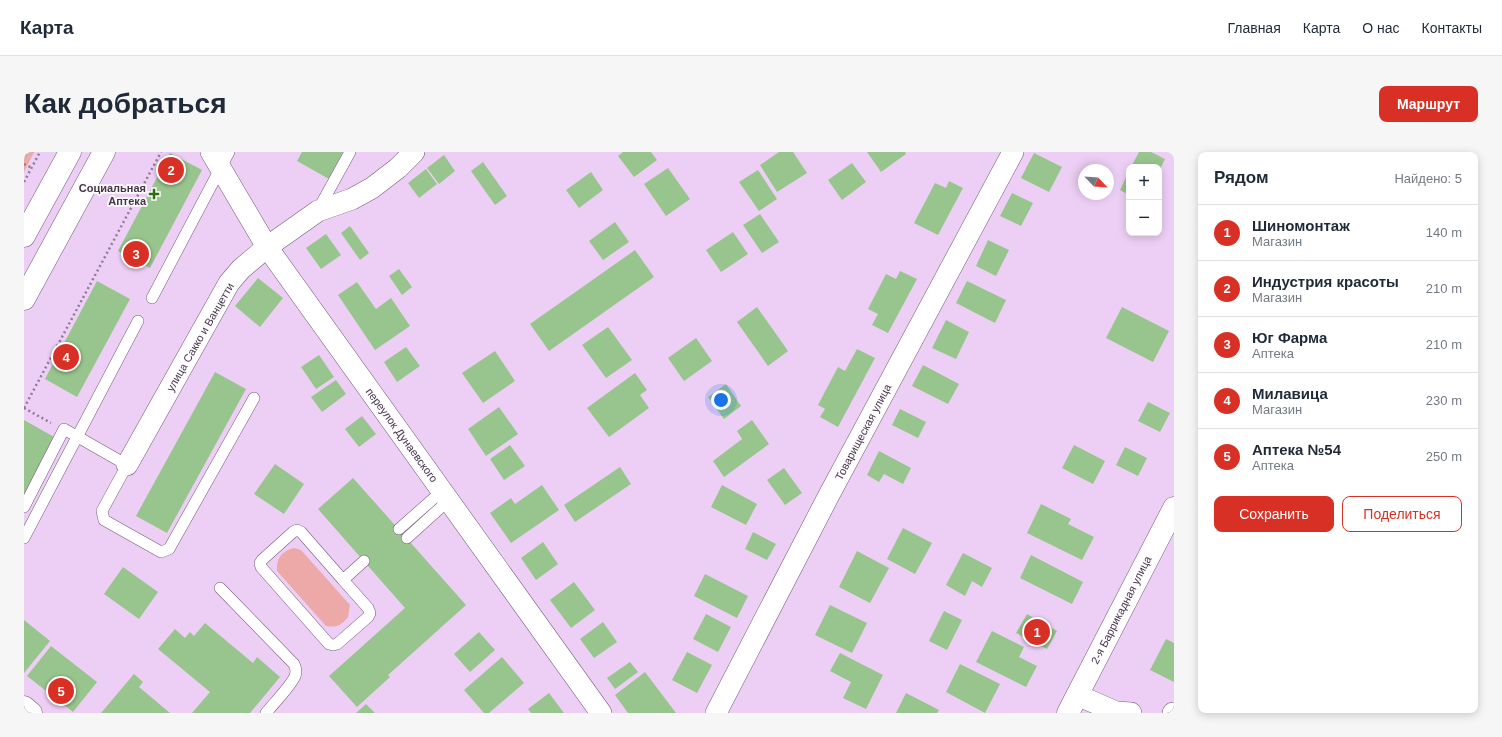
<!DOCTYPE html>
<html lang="ru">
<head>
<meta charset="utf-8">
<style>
  body { margin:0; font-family:Helvetica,sans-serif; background:#f6f6f7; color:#1f2937 }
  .controls { position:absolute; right:12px; top:12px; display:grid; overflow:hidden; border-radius:8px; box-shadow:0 2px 10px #0003 }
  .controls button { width:36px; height:36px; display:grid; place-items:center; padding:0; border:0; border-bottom:1px solid #e0e1e3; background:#fff; color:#1f2937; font:20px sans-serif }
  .compass { position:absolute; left:1054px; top:12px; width:36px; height:36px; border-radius:50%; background:#fff; box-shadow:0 2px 10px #0003; rotate:115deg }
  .you { position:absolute; left:697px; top:248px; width:14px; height:14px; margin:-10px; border:3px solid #fff; border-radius:50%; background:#1a73e8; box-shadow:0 0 0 6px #1a73e833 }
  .badge { display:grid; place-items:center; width:26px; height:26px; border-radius:50%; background:#d93025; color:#fff; font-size:13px; font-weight:700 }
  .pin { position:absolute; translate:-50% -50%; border:2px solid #fff; box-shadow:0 1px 4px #0006 }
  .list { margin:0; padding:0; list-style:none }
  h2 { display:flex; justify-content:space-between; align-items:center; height:52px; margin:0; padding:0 16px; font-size:17px }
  h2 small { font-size:13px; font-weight:400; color:#747a83 }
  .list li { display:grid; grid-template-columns:26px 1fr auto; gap:12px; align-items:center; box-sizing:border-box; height:56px; padding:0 16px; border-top:1px solid #e0e1e3 }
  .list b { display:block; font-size:15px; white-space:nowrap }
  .list p { margin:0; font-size:13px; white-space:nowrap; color:#747a83 }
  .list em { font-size:13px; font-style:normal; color:#747a83 }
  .actions { display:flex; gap:8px; padding:12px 16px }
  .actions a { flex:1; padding:9px 0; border:1px solid #d93025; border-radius:8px; text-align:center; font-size:14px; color:#d93025 }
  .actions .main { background:#d93025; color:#fff }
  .map { position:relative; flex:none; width:1150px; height:561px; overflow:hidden; border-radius:8px }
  header { display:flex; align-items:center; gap:24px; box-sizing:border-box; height:56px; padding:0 20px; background:#fff; border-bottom:1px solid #e0e1e3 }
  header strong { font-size:19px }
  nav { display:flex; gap:22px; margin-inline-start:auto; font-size:14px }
  .intro { display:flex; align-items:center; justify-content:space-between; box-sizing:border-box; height:96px; padding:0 24px }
  h1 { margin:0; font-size:28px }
  .button { padding:10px 18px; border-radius:8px; background:#d93025; color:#fff; font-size:14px; font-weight:700 }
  main { display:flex; gap:24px; padding:0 24px }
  aside { flex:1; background:#fff; border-radius:8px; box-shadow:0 2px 10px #0003 }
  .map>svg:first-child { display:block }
  .green { fill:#eca9a8 }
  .building { fill:#98c58d }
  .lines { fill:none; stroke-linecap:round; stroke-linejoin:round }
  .lane-casing { stroke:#755b7c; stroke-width:12 }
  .street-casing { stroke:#755b7c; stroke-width:22 }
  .secondary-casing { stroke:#755b7c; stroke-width:23 }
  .primary-casing { stroke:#755b7c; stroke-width:23 }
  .path { stroke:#8f7b94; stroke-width:2.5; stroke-dasharray:2 3; stroke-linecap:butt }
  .lane { stroke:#fff; stroke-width:11 }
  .street { stroke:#fff; stroke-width:21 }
  .secondary { stroke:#fff; stroke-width:22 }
  .primary { stroke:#fff; stroke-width:22 }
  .poi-dot { fill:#297010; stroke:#fefbff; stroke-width:1.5 }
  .labels { text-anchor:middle; stroke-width:3.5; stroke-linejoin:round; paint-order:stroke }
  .poi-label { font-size:11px; font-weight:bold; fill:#423645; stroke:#fefbff; text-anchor:end }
  .street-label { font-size:11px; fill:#423645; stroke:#fefbff }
</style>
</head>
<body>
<header>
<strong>Карта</strong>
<nav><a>Главная</a><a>Карта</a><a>О нас</a><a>Контакты</a></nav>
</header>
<div class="intro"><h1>Как добраться</h1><a class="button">Маршрут</a></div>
<main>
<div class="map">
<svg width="1150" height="561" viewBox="0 0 1150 561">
  <rect width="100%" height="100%" fill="#edcff5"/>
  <g class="green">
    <polygon points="0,0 10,0 0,20"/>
    <path d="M270,396L277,398L326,453L324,465C318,473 312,476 302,474L253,419C252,406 258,399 270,396Z"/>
  </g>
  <g class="building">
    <polygon points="0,0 4,0 2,5 0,4"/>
    <polygon points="278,0 319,0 305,27 273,9"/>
    <polygon points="599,0 627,0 633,8 610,25 594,4"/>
    <polygon points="755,0 769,0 783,21 753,40 736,13"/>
    <polygon points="843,0 881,0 882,2 857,20"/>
    <polygon points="1115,0 1127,0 1141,7 1135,19 1135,15 1107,15"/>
    <polygon points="146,1 178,18 126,116 94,99"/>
    <polygon points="1010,1 1038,15 1025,40 997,26"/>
    <polygon points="420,3 431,19 415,32 403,16"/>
    <polygon points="459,10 483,44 471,53 447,19"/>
    <polygon points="828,11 842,30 818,48 804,28"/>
    <polygon points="644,16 666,47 642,64 620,32"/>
    <polygon points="402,17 413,32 395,46 384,31"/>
    <polygon points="734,18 753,47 735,59 715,30"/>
    <polygon points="1105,19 1105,43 1096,38"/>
    <polygon points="567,20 579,38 555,56 542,38"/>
    <polygon points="925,29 939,36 914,83 890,71 911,31 922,36"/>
    <polygon points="988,41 1009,51 997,74 976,64"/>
    <polygon points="736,62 755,90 738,101 719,73"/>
    <polygon points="591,70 605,90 579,108 565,89"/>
    <polygon points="326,74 345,101 336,108 317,81"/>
    <polygon points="709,80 724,102 697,120 682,98"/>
    <polygon points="302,82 317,103 297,117 282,96"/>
    <polygon points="964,88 985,98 972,124 952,114"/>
    <polygon points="611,98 630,125 525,199 506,172"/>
    <polygon points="375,117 388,135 378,143 365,124"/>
    <polygon points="876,119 893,127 864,181 848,173 854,162 844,157 862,122 872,127"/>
    <polygon points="234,126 259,146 236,175 211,154"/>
    <polygon points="73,129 106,147 53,245 21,227"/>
    <polygon points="943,129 982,148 971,171 932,151"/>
    <polygon points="333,130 352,157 367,146 386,174 351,198 314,143"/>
    <polygon points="733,155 764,199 744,214 713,170"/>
    <polygon points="1098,155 1145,179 1129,210 1082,186"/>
    <polygon points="922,168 945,180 932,207 908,196"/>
    <polygon points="584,175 608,208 582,226 558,193"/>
    <polygon points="672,186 688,209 660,229 644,206"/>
    <polygon points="382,195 396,214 373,230 360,210"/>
    <polygon points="833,197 851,206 814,275 796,265 801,257 794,253 814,215 821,219"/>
    <polygon points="471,199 491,229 459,251 438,221"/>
    <polygon points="295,203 310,225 292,237 277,215"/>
    <polygon points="899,213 935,232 924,252 888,234"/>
    <polygon points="191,220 222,237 143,381 112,364"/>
    <polygon points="611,221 623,238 616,243 625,256 585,285 563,256"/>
    <polygon points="312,228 322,242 298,260 287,245"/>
    <polygon points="702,232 717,254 700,267 684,245"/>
    <polygon points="1124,250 1146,261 1136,280 1114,269"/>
    <polygon points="475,255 494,282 462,304 444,277"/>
    <polygon points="876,257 902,270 894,286 868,273"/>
    <polygon points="338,264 352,282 335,295 321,277"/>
    <polygon points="0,268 32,286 0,343"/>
    <polygon points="728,268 745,292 700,325 689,309 718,287 713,279"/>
    <polygon points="486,293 501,314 480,328 466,307"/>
    <polygon points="1050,293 1081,309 1069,332 1038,316"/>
    <polygon points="1101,295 1123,306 1114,324 1092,313"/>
    <polygon points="855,299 887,316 879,332 860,322 855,330 843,323"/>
    <polygon points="251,312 280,332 260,362 230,342"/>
    <polygon points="596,315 607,332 551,370 540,353"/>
    <polygon points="760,316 778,341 761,353 743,328"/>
    <polygon points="329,326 442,453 364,523 366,525 333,555 305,524 381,456 294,357"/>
    <polygon points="518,333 535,358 487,391 466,361 487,346 491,352"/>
    <polygon points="698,333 733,352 722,373 687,355"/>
    <polygon points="1017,352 1047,367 1044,372 1070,385 1058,408 1003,381"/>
    <polygon points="879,376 908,391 891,422 863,407"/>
    <polygon points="729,380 752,392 743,408 721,397"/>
    <polygon points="519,390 534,412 512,428 497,406"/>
    <polygon points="833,399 865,416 846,451 815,435"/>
    <polygon points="939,401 968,416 958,435 948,429 941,444 922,433"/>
    <polygon points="1007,403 1059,430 1048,452 996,426"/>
    <polygon points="99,415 134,440 115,467 80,442"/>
    <polygon points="681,422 724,444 713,466 670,444"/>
    <polygon points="550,430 571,458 547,476 526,448"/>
    <polygon points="806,453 843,471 828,501 791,483"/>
    <polygon points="920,459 938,468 923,498 905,489"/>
    <polygon points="682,462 707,475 694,500 669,487"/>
    <polygon points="1003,462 1033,479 1023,497 992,481"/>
    <polygon points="0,468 26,489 0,521"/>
    <polygon points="579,470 593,490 570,506 556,487"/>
    <polygon points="181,471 229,511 233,505 256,525 226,561 168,561 186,540 134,497 151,477 161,486 166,480 170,484"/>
    <polygon points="968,479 1000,495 995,505 1013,514 1002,535 952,510"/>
    <polygon points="455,480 471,498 446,520 430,502"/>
    <polygon points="1142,487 1150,491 1150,530 1126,518"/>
    <polygon points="27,494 73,530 49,560 3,524"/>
    <polygon points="663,500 688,513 673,541 648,528"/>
    <polygon points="816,501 859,523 842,557 819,546 827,530 806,519"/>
    <polygon points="478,505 500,531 465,561 460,561 440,538"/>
    <polygon points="606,510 614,520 591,537 583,526"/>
    <polygon points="936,512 976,532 961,561 922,540"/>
    <polygon points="621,520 652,561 604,561 591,543"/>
    <polygon points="110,522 119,530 115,535 146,561 77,561"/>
    <polygon points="525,541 540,561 507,561 504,557"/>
    <polygon points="882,541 915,558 913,561 872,561"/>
    <polygon points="342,552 351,561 332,561"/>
  </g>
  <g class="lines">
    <defs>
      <g id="lane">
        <polyline points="294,58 326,0"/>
        <polyline points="128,146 205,0"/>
        <polyline points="0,355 40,277 103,313 78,359 80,368 137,400 145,397 230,246"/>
        <polyline points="375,377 418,339"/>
        <polyline points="0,386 114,169"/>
        <polyline points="383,386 425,348"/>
        <polyline points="319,428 344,456 346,461 344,465 313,492 309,493 305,492 237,415 236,411 238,408 269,380 273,378 277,380 319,428 340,409"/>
        <path d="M196,436L270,512C272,516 273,519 271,524C267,534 249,552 242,561"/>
      </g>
      <g id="street">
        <polyline points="187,0 243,95 577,561"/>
        <polyline points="103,313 205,131 217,117 243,95 294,59 328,47 348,36 374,16 390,0"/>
        <polyline points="1053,543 1092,560 1107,561"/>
        <polyline points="692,561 805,343 989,0"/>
        <polyline points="1149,561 1150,561"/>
      </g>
      <g id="secondary">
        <polyline points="0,555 7,561"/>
        <polyline points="1044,561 1150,356"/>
      </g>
      <g id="primary">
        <polyline points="0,84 46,0"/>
        <polyline points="0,147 80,0"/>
      </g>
    </defs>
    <use href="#lane" class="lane-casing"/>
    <use href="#street" class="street-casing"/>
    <use href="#secondary" class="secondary-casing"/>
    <use href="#primary" class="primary-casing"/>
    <g class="path">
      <polyline points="0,12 8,16"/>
      <polyline points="0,30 16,0"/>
      <polyline points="0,256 137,0"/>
      <polyline points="0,256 27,271"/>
    </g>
    <use href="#lane" class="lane"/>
    <use href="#street" class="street"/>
    <use href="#secondary" class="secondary"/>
    <use href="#primary" class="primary"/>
  </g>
  <path class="poi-dot" d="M128 36h4v4h4v4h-4v4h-4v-4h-4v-4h4z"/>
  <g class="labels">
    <g class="poi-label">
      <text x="122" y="40">Социальная<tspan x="122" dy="13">Аптека</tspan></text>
    </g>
    <g class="street-label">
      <text transform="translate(176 185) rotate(-60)" y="4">улица Сакко и Ванцетти</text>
      <text transform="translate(839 280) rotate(-62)" y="4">Товарищеская улица</text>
      <text transform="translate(378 283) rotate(54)" y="4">переулок Дунаевского</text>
      <text transform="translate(1097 458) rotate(-63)" y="4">2-я Баррикадная улица</text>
    </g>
  </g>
</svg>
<div class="controls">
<button>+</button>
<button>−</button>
</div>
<svg class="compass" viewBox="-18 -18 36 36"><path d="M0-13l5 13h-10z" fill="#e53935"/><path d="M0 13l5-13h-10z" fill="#747a83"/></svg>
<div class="you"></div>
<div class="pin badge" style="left:1013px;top:480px">1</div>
<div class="pin badge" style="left:147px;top:18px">2</div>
<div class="pin badge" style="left:112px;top:102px">3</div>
<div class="pin badge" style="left:42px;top:205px">4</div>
<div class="pin badge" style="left:37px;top:539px">5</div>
</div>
<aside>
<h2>Рядом<small>Найдено: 5</small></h2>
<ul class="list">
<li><span class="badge">1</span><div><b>Шиномонтаж</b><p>Магазин</p></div><em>140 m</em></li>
<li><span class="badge">2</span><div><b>Индустрия красоты</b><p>Магазин</p></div><em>210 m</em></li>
<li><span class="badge">3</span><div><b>Юг Фарма</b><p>Аптека</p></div><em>210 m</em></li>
<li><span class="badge">4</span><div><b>Милавица</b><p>Магазин</p></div><em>230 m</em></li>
<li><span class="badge">5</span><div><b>Аптека №54</b><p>Аптека</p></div><em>250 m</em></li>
</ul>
<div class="actions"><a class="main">Сохранить</a><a>Поделиться</a></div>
</aside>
</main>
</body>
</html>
